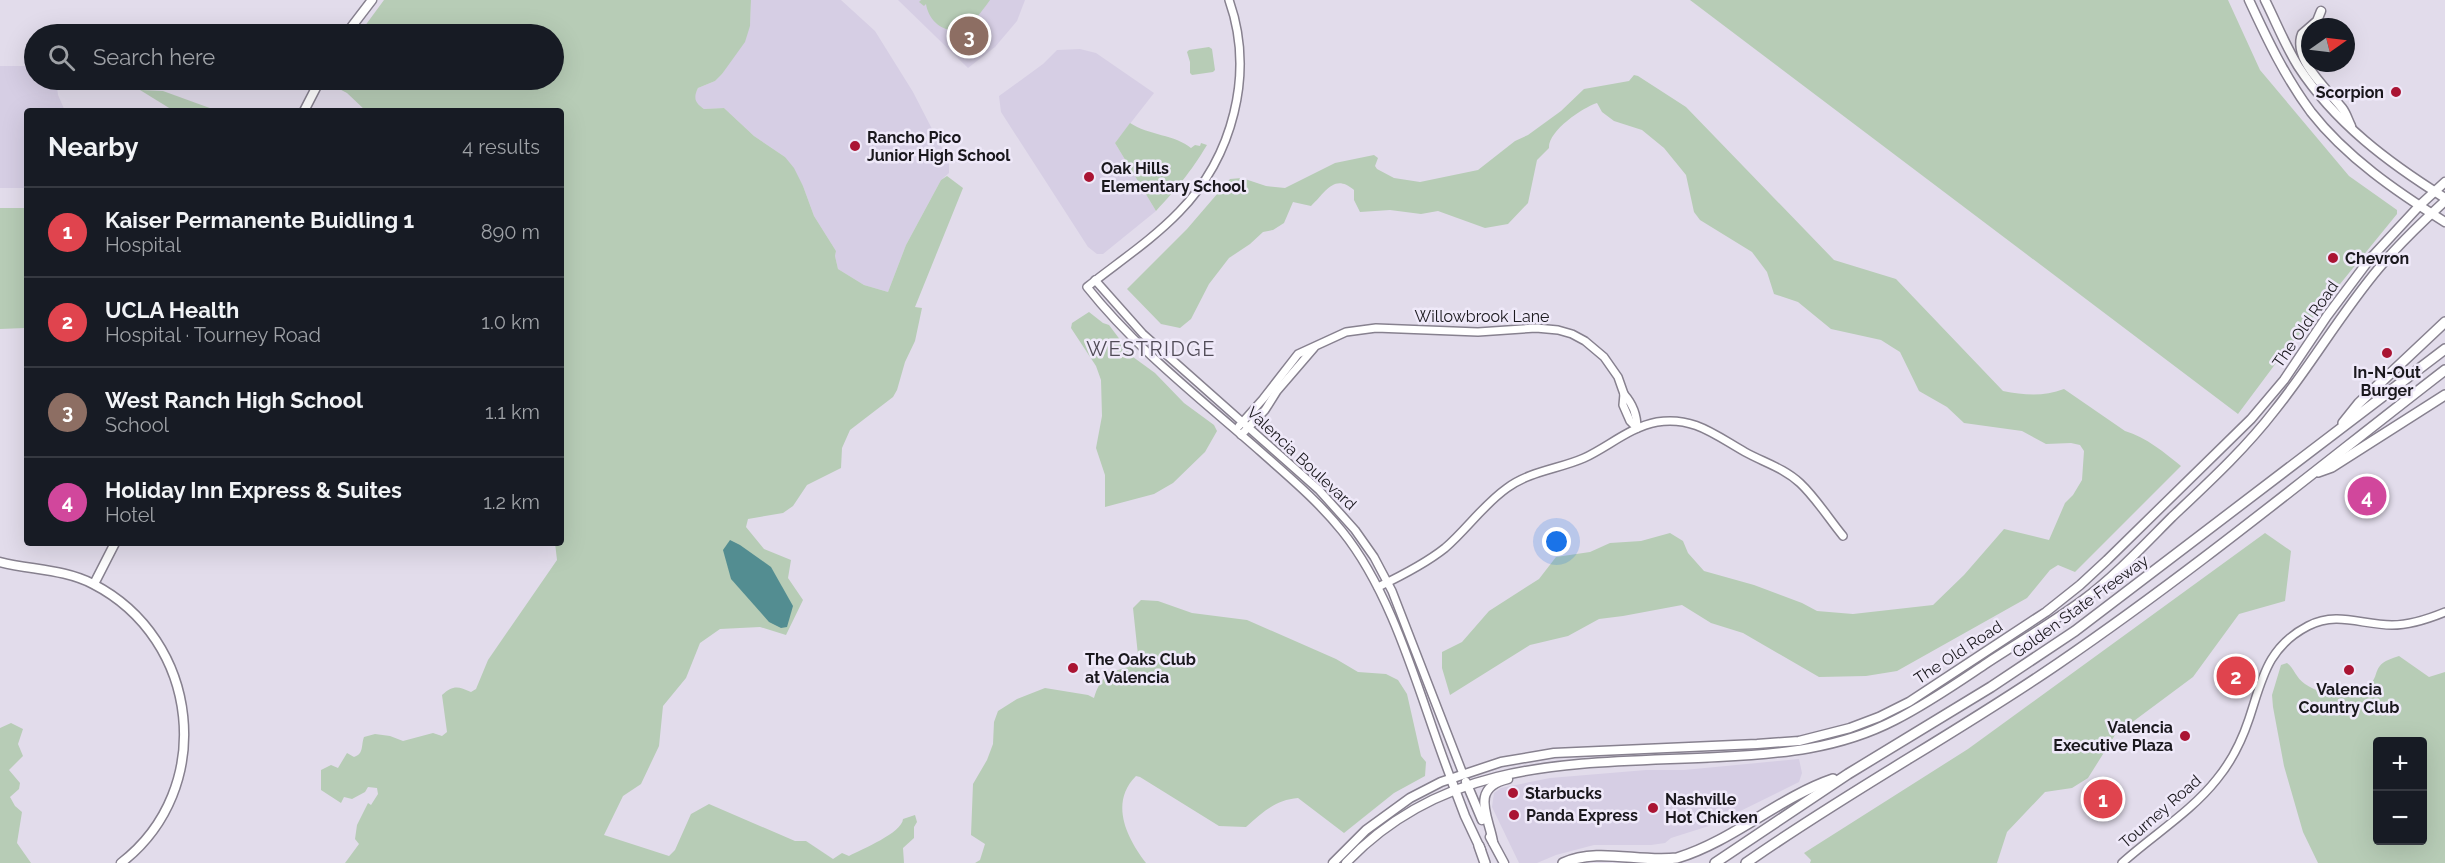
<!DOCTYPE html>
<html lang="en">
<head>
<meta charset="utf-8">
<style>
  body { margin:0; font-family:Raleway,sans-serif; background:#20242c; color:#f1f3f6 }
  .controls { position:absolute; right:18px; bottom:18px; display:grid; overflow:hidden; border-radius:6px; box-shadow:0 6px 24px #0002 }
  .controls button { width:54px; height:54px; display:grid; place-items:center; padding:0; border:0; border-bottom:2px solid #363941; background:#171b24; color:#f1f3f6; font:30px sans-serif }
  .compass { position:absolute; left:2301px; top:18px; width:54px; height:54px; border-radius:50%; background:#171b24; box-shadow:0 6px 24px #0002; rotate:76deg }
  .you { position:absolute; left:1557px; top:542px; width:21px; height:21px; margin:-15px; border:4px solid #fff; border-radius:50%; background:#1a73e8; box-shadow:0 0 0 9px #1a73e833 }
  .badge { display:grid; place-items:center; width:39px; height:39px; border-radius:50%; background:#d93025; color:#fff; font-size:20px; font-weight:700 }
  .pin { position:absolute; translate:-50% -50%; border:3px solid #fff; box-shadow:0 2px 6px #0006 }
  .list { margin:0; padding:0; list-style:none }
  h2 { display:flex; justify-content:space-between; align-items:center; height:78px; margin:0; padding:0 24px; font-size:26px }
  h2 small { font-size:20px; font-weight:400; color:#9ea1a6 }
  .list li { display:grid; grid-template-columns:39px 1fr auto; gap:18px; align-items:center; box-sizing:border-box; height:90px; padding:0 24px; border-top:2px solid #363941 }
  .list b { display:block; font-size:22px; white-space:nowrap }
  .list p { margin:0; font-size:20px; white-space:nowrap; color:#9ea1a6 }
  .list em { font-size:20px; font-style:normal; color:#9ea1a6 }
  .icon { flex:none; width:33px; height:33px; fill:none; stroke:currentColor; stroke-width:2; stroke-linecap:round; stroke-linejoin:round }
  .map { position:relative; flex:none; width:2445px; height:863px; overflow:hidden }
  .search { position:absolute; background:#171b24; box-shadow:0 6px 24px #0002; left:24px; top:24px; width:540px; height:66px; display:flex; align-items:center; gap:15px; box-sizing:border-box; padding:0 21px; border-radius:33px; color:#9ea1a6; font-size:22px }
  .panel { position:absolute; background:#171b24; box-shadow:0 6px 24px #0002; left:24px; top:108px; width:540px; height:438px; border-radius:6px }
  .map>svg:first-child { display:block }
  .built { fill:#d6cee4 }
  .green { fill:#b7ccb6; fill-rule:evenodd }
  .water { fill:#538d91 }
  .lines { fill:none; stroke-linecap:round; stroke-linejoin:round }
  .minor-casing { stroke:#87818f; stroke-width:10 }
  .major-casing { stroke:#87818f; stroke-width:11 }
  .highway-casing { stroke:#87818f; stroke-width:12 }
  .minor { stroke:#fff; stroke-width:7 }
  .major { stroke:#fff; stroke-width:8 }
  .highway { stroke:#fff; stroke-width:9 }
  .poi-dot { fill:#aa1433; stroke:#efe9f9; stroke-width:2 }
  .labels { text-anchor:middle; stroke-width:5; stroke-linejoin:round; paint-order:stroke }
  .poi-label { font-size:16px; font-weight:bold; fill:#1a181d; stroke:#efe9f9; text-anchor:start }
  .street-label { font-size:16px; fill:#1a181d; stroke:#efe9f9 }
  .quarter-label { font-size:20px; letter-spacing:1.5px; fill:#514c58; stroke:#efe9f9 }
</style>
</head>
<body>
<div class="map">
<svg width="2445" height="863" viewBox="0 0 2445 863">
  <rect width="100%" height="100%" fill="#e2dceb"/>
  <g class="built">
    <polygon points="751,0 841,0 875,31 913,92 949,162 949,173 941,180 906,245 888,292 864,285 838,269 835,256 836,251 814,216 803,186 785,157 754,136 724,108 704,109 697,104 694,96 698,88 715,81 722,74 750,26"/>
    <polygon points="898,0 1025,0 1017,21 995,47 968,68"/>
    <polygon points="1080,49 1096,53 1154,93 1115,143 1156,211 1103,254 1097,254 1088,247 1001,112 999,96 1043,64 1057,50"/>
    <polygon points="0,66 34,66 34,80 56,80 58,95 65,111 27,111 27,188 0,188"/>
    <polygon points="1799,759 1802,773 1799,782 1712,825 1671,838 1665,843 1651,845 1594,845 1556,855 1537,863 1519,863 1492,807 1494,793 1501,788 1550,778 1646,770 1684,770"/>
  </g>
  <g class="green">
    <path d="M384,0H751L750,26L745,42L722,74L715,81L698,88C693,98 695,103 704,109L724,108L754,136L785,157L794,168L803,186L814,216L836,251L835,256L838,269L864,285L888,292L906,245L941,180L947,176L963,188L915,307L922,308L915,341L905,362L897,390L893,397L850,430L842,448L841,468L807,485L793,506L783,513L748,519L746,527L764,549L791,560L788,578L803,600L786,635L760,627L720,629L700,643L686,678L663,706L659,746L641,784L623,796L604,835L669,856L675,850L691,814L709,804L795,841H806L833,859L842,853L849,856C862,849 902,833 903,819L915,815L917,822L914,827V838L903,848L904,863H345L359,844L355,839L357,825L368,803L371,805L378,794L377,788L368,787L365,792L352,799L344,797L341,803L321,790V770L331,765L338,768L347,753L354,757C364,754 361,745 364,737L375,734L390,736L403,741L433,733L442,736L447,732L442,695C453,685 458,686 471,692L476,689L488,660L557,560L555,543H561V111H366L347,93L326,82L327,80H554V34H359Z"/>
    <path d="M921,0H990C984,8 977,19 968,25C950,38 929,24 926,4L924,6L919,2Z"/>
    <polygon points="1690,0 2228,0 2260,70 2349,176 2397,210 2397,214 2279,359 2238,414"/>
    <polygon points="1209,47 1212,49 1215,70 1213,72 1192,75 1190,73 1190,62 1187,52 1189,50"/>
    <path d="M1634,75L1638,76L1686,107L1834,260L1896,279L2003,391C2024,395 2043,397 2064,389L2125,431C2146,437 2165,453 2181,466L2075,572L2058,565L2050,570L2027,598L1897,671L1866,676L1819,677L1743,633L1711,623L1682,605L1623,616L1599,619L1568,636L1530,645L1450,695L1442,668V652L1462,642L1489,611L1539,579L1556,557L1590,552L1610,543L1641,541L1670,533L1683,541L1688,553L1704,571L1754,585L1802,603L1817,611L1853,614L1933,605L1964,575L2004,529L2049,540L2065,503L2073,495L2082,480L2084,451L2080,445L2071,443L2046,444L2022,431L1964,423L1947,407L1919,391L1900,352L1892,347L1881,340L1831,329L1798,302L1774,294L1767,272L1752,252L1700,220L1694,212L1686,175L1664,148L1642,130L1614,121L1602,112L1597,103C1582,108 1548,131 1549,148L1537,160L1528,203L1508,224L1485,228L1438,211L1421,214L1390,210L1360,212L1354,200V190C1334,173 1326,192 1311,206L1293,202L1284,223L1273,230L1263,232L1250,244L1229,258L1209,284L1191,319L1180,328L1161,324L1127,289L1187,229L1230,179L1242,178L1266,186L1285,188L1335,163L1374,155L1378,158L1375,166L1377,169L1394,178L1420,182L1478,170L1515,141L1528,135L1561,111L1584,89L1629,81Z"/>
    <polygon points="140,90 163,91 218,111 174,111"/>
    <path d="M1130,123C1148,135 1176,135 1191,148L1195,145L1200,146L1201,143L1207,145C1190,173 1178,187 1156,211L1115,143Z"/>
    <polygon points="0,208 27,208 27,327 25,328 0,329"/>
    <polygon points="1089,312 1103,323 1109,325 1133,357 1155,373 1184,403 1214,425 1217,431 1205,452 1173,483 1154,494 1105,507 1105,475 1096,448 1102,416 1101,380 1096,366 1071,328 1072,323"/>
    <polygon points="2265,533 2291,551 2285,601 2239,614 2193,677 2115,735 2088,778 2072,788 2045,792 2007,832 1997,863 1810,863 1811,860 1804,853 1968,749"/>
    <path d="M1141,600L1158,601L1192,613L1247,620L1336,659L1358,672L1386,674L1398,680L1407,694L1421,756L1426,762L1425,776L1394,793L1344,833L1298,798C1275,800 1263,812 1246,827L1219,826L1140,777L1136,776C1109,803 1127,838 1146,863H975L980,860L985,844L971,835L973,784L987,760L993,744L994,722L998,711L1017,699L1045,688L1088,695L1094,698C1100,678 1109,671 1129,667L1138,655L1133,608Z"/>
    <path d="M2399,656L2429,677L2445,672V863H2318L2303,832L2284,766L2273,707L2272,695L2281,665L2287,663C2294,668 2296,678 2305,684C2322,695 2350,702 2367,688C2383,674 2368,665 2399,656ZM2378,742H2422V840H2378Z"/>
    <polygon points="11,723 23,729 18,744 23,756 9,770 20,783 19,789 10,797 15,806 22,812 17,843 31,863 0,863 0,728"/>
  </g>
  <polygon class="water" points="730,540 740,545 771,567 793,606 787,627 781,628 769,622 731,579 723,550"/>
  <g class="lines">
    <defs>
      <g id="minor">
        <path d="M1229,0C1255,73 1233,157 1179,212C1152,240 1117,263 1087,287C1137,350 1201,399 1261,452C1289,477 1318,501 1342,531C1396,598 1420,699 1451,779"/>
        <polyline points="1095,280 1143,334 1319,490 1355,530 1374,557 1392,591 1463,774"/>
        <path d="M1624,394C1633,404 1637,414 1637,428"/>
        <polyline points="1239,426 1263,399 1298,354 1346,332 1376,328 1478,332 1536,328 1558,330 1572,334 1585,341 1604,357 1618,377 1624,394 1623,405 1630,421 1637,428"/>
        <polyline points="1241,435 1265,410 1277,391 1314,348"/>
        <path d="M1378,587C1401,576 1425,564 1445,548C1467,529 1483,505 1507,488C1530,471 1559,469 1584,458C1608,447 1630,427 1657,422C1693,416 1715,435 1745,452C1763,462 1784,468 1800,483C1816,498 1829,519 1843,536"/>
        <path d="M2122,863C2153,835 2191,812 2217,779C2231,762 2242,740 2249,719C2262,680 2267,647 2308,626C2337,611 2362,625 2392,625C2411,625 2428,619 2445,612"/>
      </g>
      <g id="major">
        <path d="M2249,0C2267,39 2285,77 2311,112C2346,157 2397,192 2445,222"/>
        <path d="M2265,0C2276,22 2285,45 2298,66C2335,123 2389,163 2445,198"/>
        <path d="M2321,11L2317,21L2302,34C2292,59 2328,90 2342,108C2346,113 2348,120 2351,126"/>
        <polyline points="346,34 372,0"/>
        <polyline points="304,111 320,80"/>
        <path d="M0,562C31,570 64,569 93,584C200,639 217,789 121,863"/>
        <polyline points="94,584 115,543"/>
        <polyline points="1451,779 1465,816 1481,850"/>
        <polyline points="1466,782 1482,820"/>
        <polyline points="1490,837 1504,863"/>
        <path d="M1493,842C1489,817 1469,788 1508,779"/>
        <polyline points="1333,863 1366,830 1410,798 1441,782 1501,762 1554,753 1757,744 1799,741 1850,728 1879,717 1909,702 2046,612 2080,585 2107,560 2251,419 2284,380 2327,316 2369,260 2420,205 2445,182"/>
        <path d="M1346,863C1448,755 1582,764 1718,757C1780,754 1839,749 1895,720C1927,704 1957,683 1987,663C2019,642 2052,623 2083,600C2115,576 2143,546 2172,517C2208,483 2245,449 2275,410C2312,364 2341,313 2379,268C2399,244 2422,222 2445,201"/>
      </g>
      <g id="highway">
        <polyline points="2343,423 2359,403 2445,322"/>
        <polyline points="2318,472 2332,467 2445,395"/>
        <polyline points="1479,846 1485,863"/>
        <path d="M1563,863C1599,847 1639,863 1677,858C1733,841 1778,798 1833,779"/>
        <polyline points="1715,863 1848,774 1991,687 2075,631 2445,349"/>
        <path d="M1746,863C1847,792 1957,733 2059,663C2192,572 2317,469 2445,370"/>
      </g>
    </defs>
    <use href="#minor" class="minor-casing"/>
    <use href="#major" class="major-casing"/>
    <use href="#highway" class="highway-casing"/>
    <use href="#minor" class="minor"/>
    <use href="#major" class="major"/>
    <use href="#highway" class="highway"/>
  </g>
  <g class="poi-dot">
    <circle cx="2396" cy="92" r="6"/>
    <circle cx="855" cy="146" r="6"/>
    <circle cx="1089" cy="177" r="6"/>
    <circle cx="2333" cy="258" r="6"/>
    <circle cx="2387" cy="353" r="6"/>
    <circle cx="1073" cy="668" r="6"/>
    <circle cx="2349" cy="670" r="6"/>
    <circle cx="2185" cy="736" r="6"/>
    <circle cx="1513" cy="793" r="6"/>
    <circle cx="1653" cy="808" r="6"/>
    <circle cx="1514" cy="815" r="6"/>
  </g>
  <g class="labels">
    <g class="poi-label">
      <text x="2384" y="98" text-anchor="end">Scorpion</text>
      <text x="867" y="143">Rancho Pico<tspan x="867" dy="18">Junior High School</tspan></text>
      <text x="1101" y="174">Oak Hills<tspan x="1101" dy="18">Elementary School</tspan></text>
      <text x="2345" y="264">Chevron</text>
      <text x="2387" y="378" text-anchor="middle">In-N-Out<tspan x="2387" dy="18">Burger</tspan></text>
      <text x="1085" y="665">The Oaks Club<tspan x="1085" dy="18">at Valencia</tspan></text>
      <text x="2349" y="695" text-anchor="middle">Valencia<tspan x="2349" dy="18">Country Club</tspan></text>
      <text x="2173" y="733" text-anchor="end">Valencia<tspan x="2173" dy="18">Executive Plaza</tspan></text>
      <text x="1525" y="799">Starbucks</text>
      <text x="1665" y="805">Nashville<tspan x="1665" dy="18">Hot Chicken</tspan></text>
      <text x="1526" y="821">Panda Express</text>
    </g>
    <g class="street-label">
      <text x="1482" y="322">Willowbrook Lane</text>
      <text transform="translate(2305 324) rotate(-55)" y="6">The Old Road</text>
      <text transform="translate(1302 458) rotate(43)" y="6">Valencia Boulevard</text>
      <text transform="translate(2080 606) rotate(-36)" y="6">Golden State Freeway</text>
      <text transform="translate(1958 652) rotate(-33)" y="6">The Old Road</text>
      <text transform="translate(2160 811) rotate(-41)" y="6">Tourney Road</text>
    </g>
    <g class="quarter-label">
      <text x="1151" y="356">WESTRIDGE</text>
    </g>
  </g>
</svg>
<div class="controls">
<button>+</button>
<button>−</button>
</div>
<svg class="compass" viewBox="-18 -18 36 36"><path d="M0-13l5 13h-10z" fill="#e53935"/><path d="M0 13l5-13h-10z" fill="#9ea1a6"/></svg>
<div class="you"></div>
<div class="pin badge" style="left:2103px;top:799px;background:#e0444e">1</div>
<div class="pin badge" style="left:2236px;top:676px;background:#e0444e">2</div>
<div class="pin badge" style="left:969px;top:36px;background:#8d6e63">3</div>
<div class="pin badge" style="left:2367px;top:496px;background:#d1479c">4</div>
<div class="search"><svg class="icon" aria-label="search" viewBox="0 0 24 24"><circle cx="10" cy="10" r="6"/><path d="M15 15l6 6"/></svg>Search here</div>
<section class="panel">
<h2>Nearby<small>4 results</small></h2>
<ul class="list">
<li><span class="badge" style="background:#e0444e">1</span><div><b>Kaiser Permanente Buidling 1</b><p>Hospital</p></div><em>890 m</em></li>
<li><span class="badge" style="background:#e0444e">2</span><div><b>UCLA Health</b><p>Hospital · Tourney Road</p></div><em>1.0 km</em></li>
<li><span class="badge" style="background:#8d6e63">3</span><div><b>West Ranch High School</b><p>School</p></div><em>1.1 km</em></li>
<li><span class="badge" style="background:#d1479c">4</span><div><b>Holiday Inn Express &amp; Suites</b><p>Hotel</p></div><em>1.2 km</em></li>
</ul>
</section>
</div>
</body>
</html>
